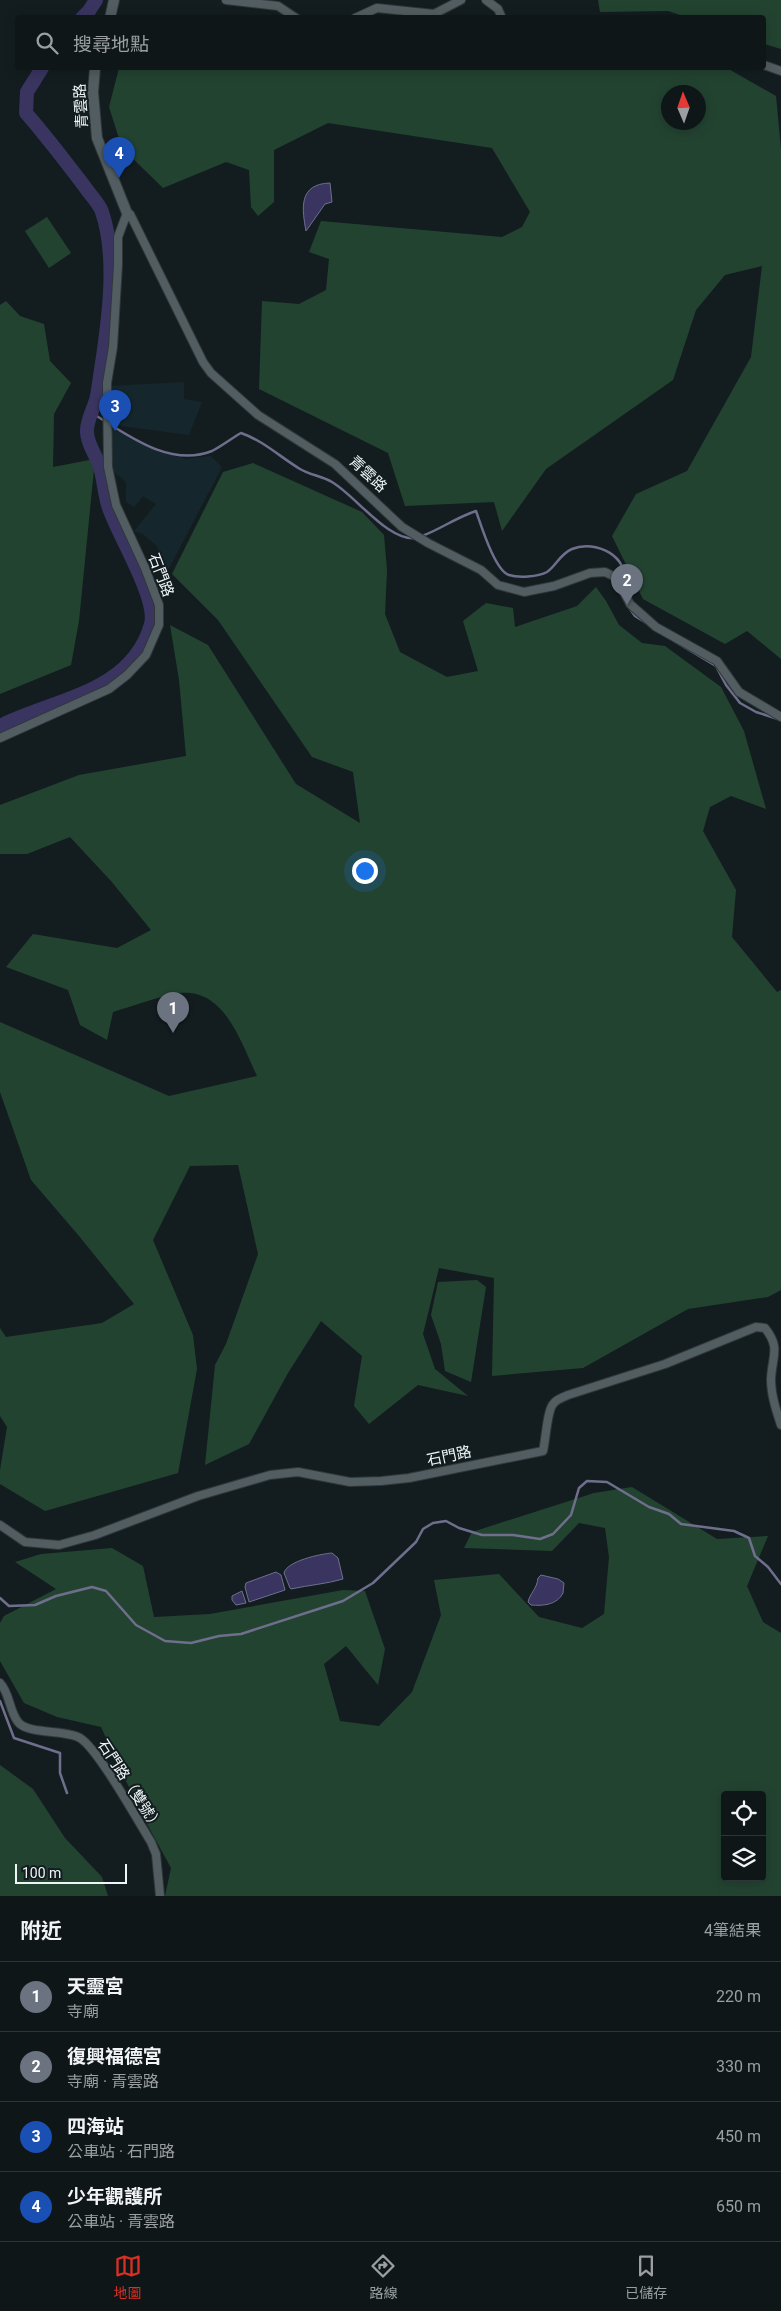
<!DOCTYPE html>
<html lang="zh-TW">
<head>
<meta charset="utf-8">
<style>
  body { margin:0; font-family:Roboto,"Noto Sans TC",sans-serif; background:#171f21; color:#f1f3f6 }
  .controls { position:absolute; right:15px; bottom:15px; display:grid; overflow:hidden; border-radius:5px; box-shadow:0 2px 12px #0003 }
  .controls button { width:45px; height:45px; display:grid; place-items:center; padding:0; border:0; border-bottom:1px solid #2e3537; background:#0e1618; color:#f1f3f6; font:25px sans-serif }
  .compass { position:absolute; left:661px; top:85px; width:45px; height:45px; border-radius:50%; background:#0e1618; box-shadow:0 2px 12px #0003; rotate:358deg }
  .scale { position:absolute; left:15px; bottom:12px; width:112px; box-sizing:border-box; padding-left:5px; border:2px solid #eef5f7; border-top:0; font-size:14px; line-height:18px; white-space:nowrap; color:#eef5f7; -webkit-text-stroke:4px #131d20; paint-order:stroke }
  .you { position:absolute; left:364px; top:870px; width:18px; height:18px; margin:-12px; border:4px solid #fff; border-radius:50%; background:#1a73e8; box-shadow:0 0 0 8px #1a73e833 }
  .badge { display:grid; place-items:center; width:32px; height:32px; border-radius:50%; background:#d93025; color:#fff; font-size:16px; font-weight:700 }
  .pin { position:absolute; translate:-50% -41px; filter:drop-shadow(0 1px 2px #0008) }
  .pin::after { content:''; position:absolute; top:26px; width:18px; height:15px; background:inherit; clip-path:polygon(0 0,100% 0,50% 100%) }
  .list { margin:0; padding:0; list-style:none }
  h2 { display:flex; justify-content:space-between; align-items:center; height:65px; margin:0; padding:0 20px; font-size:21px }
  h2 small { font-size:16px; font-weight:400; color:#9b9fa2 }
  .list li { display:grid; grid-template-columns:32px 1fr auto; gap:15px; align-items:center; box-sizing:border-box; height:70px; padding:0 20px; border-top:1px solid #2e3537 }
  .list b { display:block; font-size:19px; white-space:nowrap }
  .list p { margin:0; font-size:16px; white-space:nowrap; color:#9b9fa2 }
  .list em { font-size:16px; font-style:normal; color:#9b9fa2 }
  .icon { flex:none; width:28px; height:28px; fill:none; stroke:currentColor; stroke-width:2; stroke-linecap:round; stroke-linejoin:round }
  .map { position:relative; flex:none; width:781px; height:1896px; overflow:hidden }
  .search { position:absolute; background:#0e1618; box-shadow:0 2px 12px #0003; left:15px; right:15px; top:15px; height:55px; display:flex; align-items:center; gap:12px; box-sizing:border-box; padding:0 18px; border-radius:5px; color:#9b9fa2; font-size:19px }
  .sheet { height:345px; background:#0e1618 }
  nav { display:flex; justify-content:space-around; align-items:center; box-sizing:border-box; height:70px; border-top:1px solid #2e3537; background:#0e1618; font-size:14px; color:#9b9fa2 }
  nav a { display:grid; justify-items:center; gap:2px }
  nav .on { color:#d93025 }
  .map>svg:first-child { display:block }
  .built { fill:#15272d }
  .green { fill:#234331; fill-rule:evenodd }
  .water { fill:#393560; stroke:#6f6f8d }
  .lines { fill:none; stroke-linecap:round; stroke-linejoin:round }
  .stream { stroke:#6f6f8d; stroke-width:2.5 }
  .river { stroke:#393560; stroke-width:14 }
  .minor-casing { stroke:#313739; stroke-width:10 }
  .tertiary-casing { stroke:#313739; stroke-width:12 }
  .minor { stroke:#525d61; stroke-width:8 }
  .tertiary { stroke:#525d61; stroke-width:10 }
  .labels { text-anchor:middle; stroke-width:4; stroke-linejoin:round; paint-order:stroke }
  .street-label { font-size:15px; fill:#eef5f7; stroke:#131d20 }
</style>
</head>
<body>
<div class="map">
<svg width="781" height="1896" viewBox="0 0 781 1896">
  <rect width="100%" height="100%" fill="#131d20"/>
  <g class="built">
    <polygon points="184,382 184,399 202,402 189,435 121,426 112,420 111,386"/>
    <polygon points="111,426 159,452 186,459 211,456 222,467 166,574 157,546 143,534 134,531 156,504 143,496 134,507 126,502 126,482 112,470"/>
  </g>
  <g class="green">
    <polygon points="598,0 781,0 781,49 764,44 764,18 686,17 668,11 600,12"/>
    <path d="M119,68H727L776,96L781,149V659L747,631L725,644L643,599L612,536L636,494L687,471L751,357L762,266L725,275L696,310L673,380L546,469L502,531L494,502L405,506L388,453L259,389L262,301L299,304L326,290L329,259L309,252L321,221L502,237L522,227L530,212L492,148L328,123L274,150V202L258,216L251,207L249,170L226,162L163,188L122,148L109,107ZM668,92H698V122H668Z"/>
    <polygon points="47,217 71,253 49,268 25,231"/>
    <polygon points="6,301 20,316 44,324 50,361 71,383 54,414 53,467 95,459 79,621 71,665 0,694 0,305"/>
    <path d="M253,463L362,512L384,535L387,570L385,614L400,652L447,677L478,671L463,621L486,603L513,608L515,627L577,606L596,587L606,601L619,625L642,643L665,646L721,687L744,731L766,809L731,796L710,807L703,831L736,890L732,937L777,992L781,990V1290L768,1297L688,1309L583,1368L492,1376L494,1278L439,1268L423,1334L435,1369L468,1396L418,1385L369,1424L354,1406L362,1356L321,1321L288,1373L249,1444L205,1465L215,1365L226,1344L258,1254L238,1165L190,1166L153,1240L193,1335L197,1369L178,1473L45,1511L0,1484V1470L7,1427L0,1416V1328L6,1337L102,1323L134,1304L79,1236L31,1180L0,1092V1022L169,1096L257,1076C241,1043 225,988 180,993C159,996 133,1006 113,1012L107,1040L80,1025L68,990L6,967L33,934L117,948L151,930L111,881L70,837L27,854H0V805L79,775L186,756L179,680L170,625L208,645L296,784L360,823L353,772L312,757L218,620L172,574L223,472Z"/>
    <polygon points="477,1280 486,1287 471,1382 445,1371 441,1344 431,1315 438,1282"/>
    <path d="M632,1487L717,1539L768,1536L747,1586L763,1622L781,1633V1896H165L171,1868L140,1811L101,1727L57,1717L24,1703L0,1661V1623L4,1616L56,1589L15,1562L41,1554L112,1548L143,1566L154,1617L210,1614L343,1590L365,1591L385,1649L378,1685L346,1646L324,1664L340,1721L379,1726L412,1692L441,1615L434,1580L499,1574L539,1617L582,1628L604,1614L609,1557L605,1528L579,1523L552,1551L464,1548L472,1532L594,1493ZM725,1795H762V1877H725Z"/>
    <polygon points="0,1765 33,1789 65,1838 102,1877 108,1896 0,1896"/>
  </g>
  <g class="water">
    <path d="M330,183L332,202L325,204L306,231C302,209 298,184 330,183Z"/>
    <path d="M332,1553L338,1558L343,1579C326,1584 309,1585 291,1589L290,1588L284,1573C287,1561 320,1554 332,1553Z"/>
    <polygon points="276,1572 281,1575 285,1590 249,1602 245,1587 246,1583"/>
    <path d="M541,1575L558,1579L564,1583L563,1593C557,1605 543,1606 531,1605L528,1602C530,1593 537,1589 538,1578Z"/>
    <polygon points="242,1591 246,1603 236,1605 232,1600 232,1596"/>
  </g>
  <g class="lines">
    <g class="stream">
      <path d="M92,413C126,434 169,468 212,451C222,446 232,438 241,433C264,441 280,457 300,469C310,475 322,476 332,482C356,496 389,543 417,538"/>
      <path d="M422,536C441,529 455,518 476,511C481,525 495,571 509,575C518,578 538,577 547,572C556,566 560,554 572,549C595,539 632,557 622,584"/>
      <polyline points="628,606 635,616 648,624"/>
      <polyline points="669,638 716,666 726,685 740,703 756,712 781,720"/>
      <polyline points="0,1598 9,1606 35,1605 56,1596 92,1587 106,1591 136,1625 165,1641 191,1643 219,1636 241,1634 343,1601 373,1583 416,1542 423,1529 433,1523 446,1521 459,1528 482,1535 513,1535 540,1539 553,1534 571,1515 579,1488 587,1481 607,1482 649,1507 669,1514 681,1524 734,1531 749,1538 755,1556 768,1567 781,1584"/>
      <polyline points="0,1701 14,1738 60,1753 60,1773 67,1793"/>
    </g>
    <g class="river">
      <polyline points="82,18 89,11 96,0"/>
      <path d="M0,726C53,699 132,693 151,624C158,599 118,535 109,508C104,494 104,478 99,464C95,454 87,443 87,432C86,421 95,407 97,396C105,343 120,264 102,212C99,203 90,195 85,187C66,162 47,137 26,113L27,92L42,68"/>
    </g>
    <defs>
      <g id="minor">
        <polyline points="226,0 278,6 296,18"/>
        <polyline points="486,0 498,9 502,18"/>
        <polyline points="355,18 377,8 434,14 461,0"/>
        <polyline points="764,65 781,71"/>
        <polyline points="0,738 109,689 127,675 146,655 159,625 159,605 145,568 116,505 108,467 107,383 113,347 118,265 118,237 127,213 130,214 203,362 211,373 258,415 335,464 402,527 428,543 481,570 498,585 524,592 554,586 590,573 605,572 615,577 630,604 656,627 717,661 739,692 781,717"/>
        <path d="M0,1525L25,1542L59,1545L95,1535L198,1496L270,1475L298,1472L350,1482L381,1481L409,1478L543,1451C546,1439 547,1409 554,1403C557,1399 564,1397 568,1395L665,1364L756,1327L765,1328C781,1348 772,1356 771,1379C771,1395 776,1410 781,1425"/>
        <path d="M0,1683C10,1693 9,1711 18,1722C28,1735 65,1729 80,1738C98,1749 138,1821 151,1842L156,1854L160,1896"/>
      </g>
      <g id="tertiary">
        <polyline points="110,18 114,0"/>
        <polyline points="95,68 93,92 97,138 127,213"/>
      </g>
    </defs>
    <use href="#minor" class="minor-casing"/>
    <use href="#tertiary" class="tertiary-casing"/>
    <use href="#minor" class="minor"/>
    <use href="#tertiary" class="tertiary"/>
  </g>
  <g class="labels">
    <g class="street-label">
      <text transform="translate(81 106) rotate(-93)" y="5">青雲路</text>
      <text transform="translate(368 474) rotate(43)" y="5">青雲路</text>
      <text transform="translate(161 575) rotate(69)" y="5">石門路</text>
      <text transform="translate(449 1456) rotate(-12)" y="5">石門路</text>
      <text transform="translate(130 1785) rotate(57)" y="5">石門路（雙號）</text>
    </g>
  </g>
</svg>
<div class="controls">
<button><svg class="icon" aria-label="locate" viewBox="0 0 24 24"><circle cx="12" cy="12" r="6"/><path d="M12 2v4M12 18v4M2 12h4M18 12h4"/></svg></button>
<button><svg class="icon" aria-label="layers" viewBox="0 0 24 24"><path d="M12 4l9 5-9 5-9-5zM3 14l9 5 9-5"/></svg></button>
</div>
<svg class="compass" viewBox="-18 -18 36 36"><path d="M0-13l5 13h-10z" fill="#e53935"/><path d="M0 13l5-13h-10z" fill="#9b9fa2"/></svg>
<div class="scale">100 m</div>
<div class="you"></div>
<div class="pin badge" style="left:173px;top:1033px;background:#6b7280">1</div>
<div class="pin badge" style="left:627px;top:605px;background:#6b7280">2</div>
<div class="pin badge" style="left:115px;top:431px;background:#1a4fb4">3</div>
<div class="pin badge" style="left:119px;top:178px;background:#1a4fb4">4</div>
<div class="search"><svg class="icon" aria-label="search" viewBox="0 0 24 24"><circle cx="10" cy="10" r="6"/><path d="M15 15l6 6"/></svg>搜尋地點</div>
</div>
<section class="sheet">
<h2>附近<small>4筆結果</small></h2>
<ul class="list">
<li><span class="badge" style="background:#6b7280">1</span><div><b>天靈宮</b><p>寺廟</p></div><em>220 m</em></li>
<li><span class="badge" style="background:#6b7280">2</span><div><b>復興福德宮</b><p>寺廟 · 青雲路</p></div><em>330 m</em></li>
<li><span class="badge" style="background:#1a4fb4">3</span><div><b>四海站</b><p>公車站 · 石門路</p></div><em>450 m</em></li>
<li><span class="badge" style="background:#1a4fb4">4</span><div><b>少年觀護所</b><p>公車站 · 青雲路</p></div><em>650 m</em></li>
</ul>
</section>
<nav>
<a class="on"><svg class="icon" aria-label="map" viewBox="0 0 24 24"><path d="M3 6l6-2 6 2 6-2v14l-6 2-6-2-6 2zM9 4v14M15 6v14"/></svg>地圖</a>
<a><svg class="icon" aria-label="directions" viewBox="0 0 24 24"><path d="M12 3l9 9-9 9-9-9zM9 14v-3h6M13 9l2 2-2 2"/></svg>路線</a>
<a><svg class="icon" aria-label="saved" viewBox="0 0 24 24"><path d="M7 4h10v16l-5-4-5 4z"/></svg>已儲存</a>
</nav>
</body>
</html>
